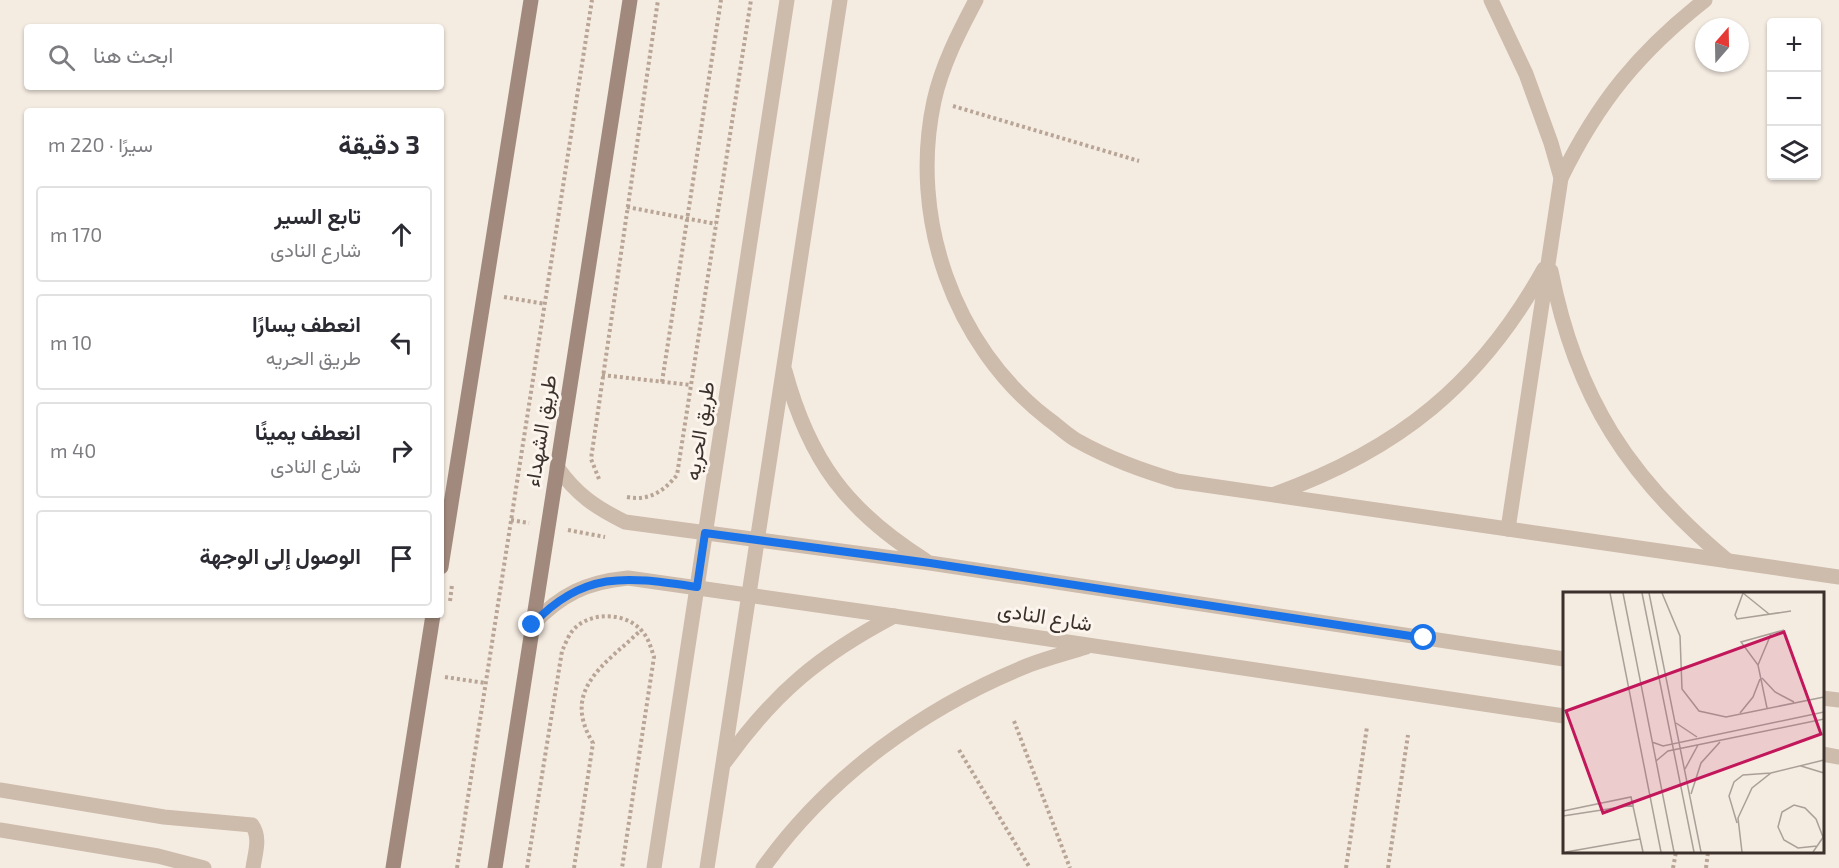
<!DOCTYPE html>
<html lang="ar">
<head>
<meta charset="utf-8">
<style>
  body { margin:0; font-family:"Exo 2",Vazirmatn,sans-serif; background:#f2f2f3; color:#2b2b33; direction:rtl }
  .controls { position:absolute; right:18px; top:18px; display:grid; overflow:hidden; border-radius:6px; box-shadow:0 2px 4px #0004 }
  .controls button { width:54px; height:54px; display:grid; place-items:center; padding:0; border:0; border-bottom:2px solid #e1e1e2; background:#fff; color:#2b2b33; font:30px sans-serif }
  .compass { position:absolute; left:1695px; top:18px; width:54px; height:54px; border-radius:50%; background:#fff; box-shadow:0 2px 4px #0004; rotate:20deg }
  .stop { position:absolute; width:18px; height:18px; margin:-14px; border:4px solid #1a73e8; border-radius:50%; background:#fff }
  .stop.end { background:#1a73e8; border-color:#fff; box-shadow:0 2px 6px #0008 }
  .list { margin:0; padding:0; list-style:none }
  h2 { display:flex; justify-content:space-between; align-items:center; height:78px; margin:0; padding:0 24px; font-size:26px }
  h2 small { font-size:20px; font-weight:400; color:#7c7c81 }
  .list li { display:grid; grid-template-columns:39px 1fr auto; gap:18px; align-items:center; box-sizing:border-box; height:96px; margin:0 12px 12px; padding:0 12px; border:2px solid #e1e1e2; border-radius:6px }
  .list b { display:block; font-size:22px; white-space:nowrap }
  .list p { margin:0; font-size:20px; white-space:nowrap; color:#7c7c81 }
  .list em { font-size:20px; font-style:normal; color:#7c7c81 }
  .icon { flex:none; width:33px; height:33px; fill:none; stroke:currentColor; stroke-width:2; stroke-linecap:round; stroke-linejoin:round }
  .map { position:relative; flex:none; width:1839px; height:868px; overflow:hidden; direction:ltr }
  .search { position:absolute; background:#fff; box-shadow:0 2px 4px #0004; left:24px; top:24px; width:420px; height:66px; display:flex; align-items:center; gap:15px; box-sizing:border-box; padding:0 21px; border-radius:6px; color:#7c7c81; font-size:22px }
  .panel { position:absolute; background:#fff; box-shadow:0 2px 4px #0004; left:24px; top:108px; width:420px; height:510px; border-radius:6px; direction:rtl }
  .map>svg:first-child { display:block }
  .lines { fill:none; stroke-linecap:round; stroke-linejoin:round }
  .path { stroke:#b9a596; stroke-width:4; stroke-dasharray:3 3; stroke-linecap:butt }
  .minor { stroke:#cdbbac; stroke-width:15 }
  .tertiary { stroke:#cdbbac; stroke-width:15 }
  .secondary { stroke:#a18a7d; stroke-width:15 }
  .route { stroke:#1a73e8; stroke-width:8 }
  .labels { text-anchor:middle; stroke-width:6; stroke-linejoin:round; paint-order:stroke }
  .street-label { font-size:21px; fill:#3b302b; stroke:#fbf5ee }
  .inset-road { fill:none; stroke:#aaa098; stroke-width:1.5 }
  .view { fill:#c2185b; fill-opacity:0.15; stroke:#c2185b; stroke-width:3 }
  .inset-edge { fill:none; stroke:#3b302b; stroke-width:3 }
</style>
</head>
<body>
<div class="map">
<svg width="1839" height="868" viewBox="0 0 1839 868">
  <rect width="100%" height="100%" fill="#f4ebe1"/>
  <g class="lines">
    <g class="path">
      <polyline points="953,106 1139,161"/>
      <polyline points="627,207 716,224"/>
      <polyline points="504,297 545,304"/>
      <polyline points="602,375 691,385"/>
      <polyline points="662,382 721,0"/>
      <polyline points="599,479 591,459 658,0"/>
      <path d="M627,497C649,501 663,492 677,475L751,0"/>
      <polyline points="511,520 529,523"/>
      <polyline points="568,530 605,537"/>
      <polyline points="450,601 452,585"/>
      <polyline points="445,677 485,683"/>
      <polyline points="1014,721 1070,868"/>
      <polyline points="959,750 1030,868"/>
      <polyline points="457,868 592,0"/>
      <path d="M527,868L562,651C565,645 568,636 573,630C590,611 626,612 642,631C649,639 651,648 654,657L622,868"/>
      <path d="M574,868L593,743C560,689 606,664 641,630"/>
      <polyline points="1346,868 1367,727"/>
      <polyline points="1388,868 1408,735"/>
      <polyline points="1673,868 1676,852"/>
      <polyline points="1706,868 1708,852"/>
    </g>
    <g class="minor">
      <path d="M976,0C959,32 942,65 934,101C909,217 953,345 1047,418C1057,425 1066,434 1076,440C1110,459 1141,470 1177,481L1839,577"/>
      <polyline points="1491,0 1526,74 1551,143 1561,178 1508,529"/>
      <path d="M1561,178C1598,102 1639,52 1705,0"/>
      <path d="M1551,271C1576,398 1629,479 1728,561"/>
      <path d="M1275,494C1398,450 1480,384 1544,269"/>
      <path d="M0,790L164,817L252,825C261,838 255,853 253,868"/>
      <polyline points="0,830 158,856 204,868"/>
    </g>
    <g class="tertiary">
      <path d="M785,371C809,460 847,511 925,560"/>
      <path d="M557,467C577,495 595,507 625,522L930,563L1564,659"/>
      <path d="M532,625C561,594 587,582 628,578L894,616L1564,716"/>
      <polyline points="1822,698 1839,700"/>
      <polyline points="1822,754 1839,757"/>
      <path d="M725,762C774,693 820,655 894,616"/>
      <polyline points="654,868 787,0"/>
      <polyline points="707,868 840,0"/>
      <path d="M763,868C829,776 924,707 1029,665C1048,658 1067,653 1086,647"/>
    </g>
    <g class="secondary">
      <polyline points="441,567 531,0"/>
      <polyline points="393,868 433,615"/>
      <polyline points="495,868 630,0"/>
    </g>
  </g>
  <g class="lines">
    <path class="route" d="M532,625C585,569 628,577 697,587L705,533L930,563L1424,638"/>
  </g>
  <g class="labels">
    <g class="street-label">
      <text transform="translate(541 431) rotate(-81)" y="7">طريق الشهداء</text>
      <text transform="translate(700 431) rotate(-81)" y="7">طريق الحريه</text>
      <text transform="translate(1045 617) rotate(9)" y="7">شارع النادى</text>
    </g>
  </g>
  <g transform="translate(1563 592)">
    <rect width="261" height="261" fill="#f4ebe1"/>
    <path class="inset-road" d="M47,1L98,260M60,1L111,260M79,1L131,260M86,1L138,260M99,1L117,44L119,97L136,119L163,125L261,105M180,1L172,23L174,27L228,19M180,1L206,22M195,73L208,42M199,86L212,100L231,110M204,116L195,73L178,50L221,38M177,121L190,105L197,87M113,131L134,145M89,150L100,154L261,120M93,169L105,159L261,127M238,174L261,181M122,177L135,153M128,202L138,171L157,150M0,219L68,205L80,260M0,224L71,213M174,231L166,204L171,190L180,183L208,181M254,254L235,256L221,248L215,235L219,220L231,213L242,216L253,227L260,245M3,260L77,247M179,260L175,226L189,196L208,181L261,168M250,260L261,244"/>
    <path class="view" d="M221,40L258,142L40,221L3,119Z"/>
    <rect width="261" height="261" class="inset-edge"/>
  </g>
</svg>
<div class="controls">
<button>+</button>
<button>−</button>
<button><svg class="icon" aria-label="layers" viewBox="0 0 24 24"><path d="M12 4l9 5-9 5-9-5zM3 14l9 5 9-5"/></svg></button>
</div>
<svg class="compass" viewBox="-18 -18 36 36"><path d="M0-13l5 13h-10z" fill="#e53935"/><path d="M0 13l5-13h-10z" fill="#7c7c81"/></svg>
<div class="stop" style="left:1424px;top:638px"></div>
<div class="stop end" style="left:532px;top:625px"></div>
<div class="search"><svg class="icon" aria-label="search" viewBox="0 0 24 24"><circle cx="10" cy="10" r="6"/><path d="M15 15l6 6"/></svg>ابحث هنا</div>
<section class="panel">
<h2>3 دقيقة<small>سيرًا · 220 m</small></h2>
<ul class="list">
<li><svg class="icon" aria-label="ahead" viewBox="0 0 24 24"><path d="M12 20V5M6 11l6-6 6 6"/></svg><div><b>تابع السير</b><p>شارع النادى</p></div><em>170 m</em></li>
<li><svg class="icon" aria-label="left" viewBox="0 0 24 24"><path d="M17 20v-9H6M10 6l-5 5 5 5"/></svg><div><b>انعطف يسارًا</b><p>طريق الحريه</p></div><em>10 m</em></li>
<li><svg class="icon" aria-label="right" viewBox="0 0 24 24"><path d="M7 20v-9h11M14 6l5 5-5 5"/></svg><div><b>انعطف يمينًا</b><p>شارع النادى</p></div><em>40 m</em></li>
<li><svg class="icon" aria-label="arrive" viewBox="0 0 24 24"><path d="M6 21V4h12l-3 4 3 4H6"/></svg><div><b>الوصول إلى الوجهة</b></div></li>
</ul>
</section>
</div>
</body>
</html>
